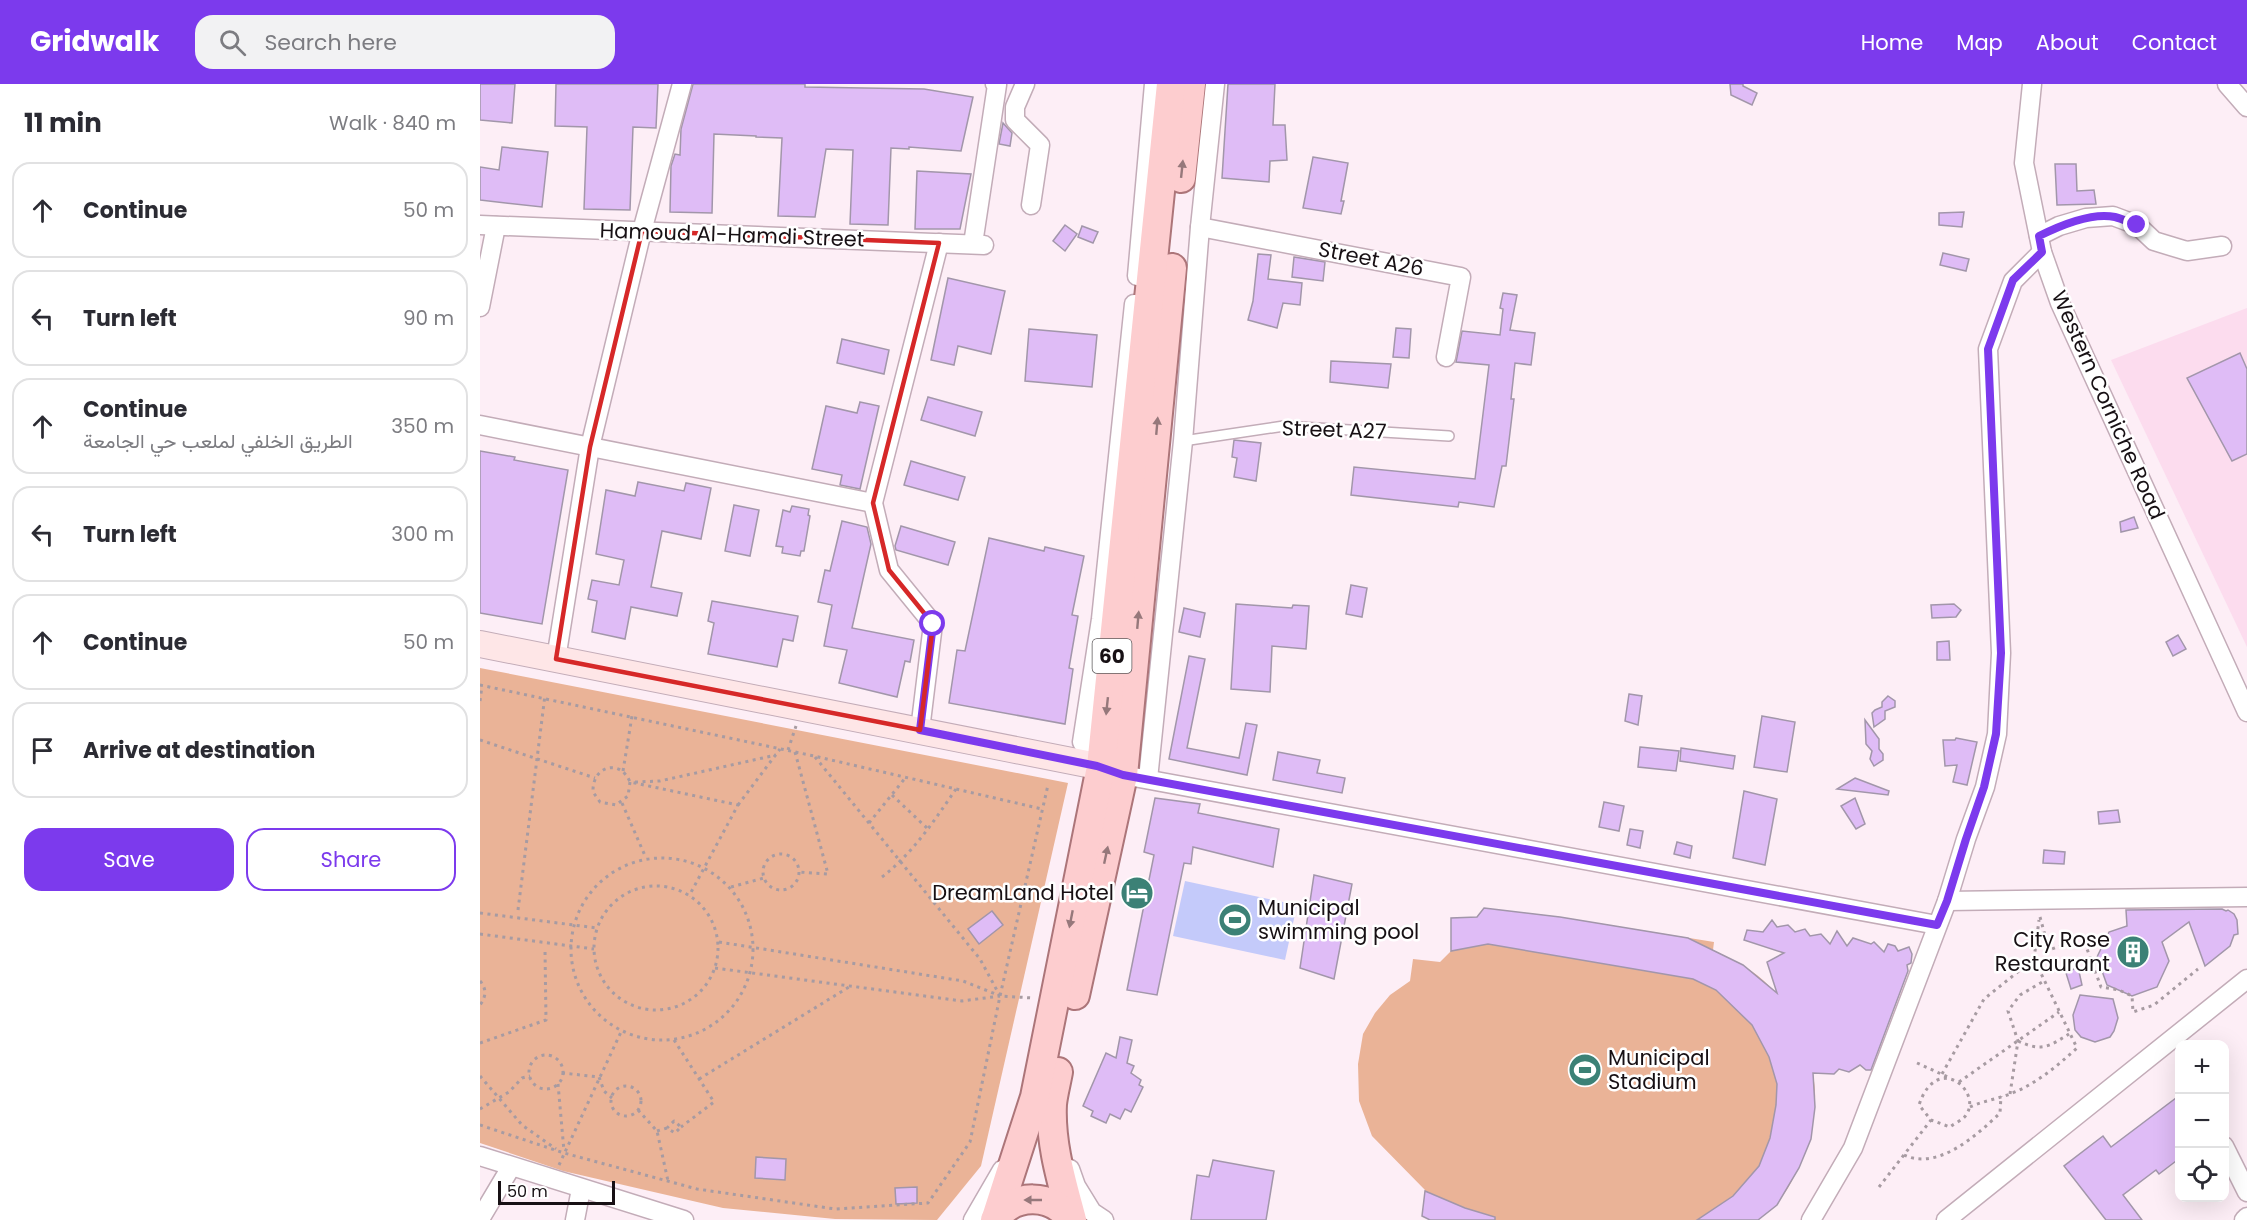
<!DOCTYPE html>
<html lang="en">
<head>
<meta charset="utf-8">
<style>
  body { margin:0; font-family:Poppins,Vazirmatn,sans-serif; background:#f2f2f3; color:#2b2b33 }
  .controls { position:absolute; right:18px; bottom:18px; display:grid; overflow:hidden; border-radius:12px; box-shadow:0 6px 24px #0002 }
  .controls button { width:54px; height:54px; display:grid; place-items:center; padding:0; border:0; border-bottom:2px solid #e1e1e2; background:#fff; color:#2b2b33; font:30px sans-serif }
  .scale { position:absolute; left:18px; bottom:15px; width:117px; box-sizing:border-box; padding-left:6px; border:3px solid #171014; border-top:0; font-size:16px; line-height:21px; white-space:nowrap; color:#171014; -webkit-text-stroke:4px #fff; paint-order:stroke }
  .stop { position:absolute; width:18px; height:18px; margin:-14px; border:4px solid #7c3aed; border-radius:50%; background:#fff }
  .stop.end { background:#7c3aed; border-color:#fff; box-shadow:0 2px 6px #0008 }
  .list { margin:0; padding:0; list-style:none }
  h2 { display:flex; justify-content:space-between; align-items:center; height:78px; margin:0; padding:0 24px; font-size:26px }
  h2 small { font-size:20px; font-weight:400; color:#7c7c81 }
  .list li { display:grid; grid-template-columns:39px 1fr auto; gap:18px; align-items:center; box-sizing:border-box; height:96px; margin:0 12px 12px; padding:0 12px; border:2px solid #e1e1e2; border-radius:18px }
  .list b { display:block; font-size:22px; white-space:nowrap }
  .list p { margin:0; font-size:20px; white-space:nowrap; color:#7c7c81 }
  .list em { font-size:20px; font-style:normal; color:#7c7c81 }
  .actions { display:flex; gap:12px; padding:18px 24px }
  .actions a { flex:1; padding:14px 0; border:2px solid #7c3aed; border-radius:18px; text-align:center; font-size:21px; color:#7c3aed }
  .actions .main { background:#7c3aed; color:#fff }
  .icon { flex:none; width:33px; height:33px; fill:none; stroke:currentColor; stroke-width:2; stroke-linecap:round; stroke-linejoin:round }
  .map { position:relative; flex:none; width:1767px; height:1136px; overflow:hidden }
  header { display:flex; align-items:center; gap:36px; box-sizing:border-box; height:84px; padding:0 30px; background:#7c3aed; color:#fff }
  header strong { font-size:28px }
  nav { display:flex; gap:33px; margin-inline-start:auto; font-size:21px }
  .search { width:420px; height:54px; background:#f2f2f3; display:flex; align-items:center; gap:15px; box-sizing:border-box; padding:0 21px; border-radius:18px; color:#7c7c81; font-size:22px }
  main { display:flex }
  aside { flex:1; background:#fff }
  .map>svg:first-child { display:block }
  .built { fill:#fcdcee }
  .green { fill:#eab397 }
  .water { fill:#c4cafa }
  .building { fill:#dfbcf6; stroke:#a296aa; stroke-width:1.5 }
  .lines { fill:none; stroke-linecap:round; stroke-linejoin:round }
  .lane-casing { stroke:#c3acb8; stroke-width:12 }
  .street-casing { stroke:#c3acb8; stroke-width:21 }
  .secondary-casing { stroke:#c3acb8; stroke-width:28 }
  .primary-casing { stroke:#ac7579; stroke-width:32 }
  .path { stroke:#a79ba2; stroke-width:3; stroke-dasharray:3 4.5; stroke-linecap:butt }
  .lane { stroke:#fff; stroke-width:9 }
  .street { stroke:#fff; stroke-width:18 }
  .secondary { stroke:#fee6e7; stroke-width:26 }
  .primary { stroke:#fdcdcf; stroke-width:28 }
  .oneway { fill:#96787b }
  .route { stroke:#7c3aed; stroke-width:8 }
  .marked { fill:none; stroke:#d62828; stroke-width:4.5; stroke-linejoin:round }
  .labels { text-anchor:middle; stroke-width:5; stroke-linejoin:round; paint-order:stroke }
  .shield { fill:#fff; stroke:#5d585a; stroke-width:1.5 }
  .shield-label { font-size:20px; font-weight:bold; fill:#171014 }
  .street-label { font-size:21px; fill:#171014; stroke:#fff }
  .poi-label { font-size:21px; fill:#171014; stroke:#fff; text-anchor:end }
</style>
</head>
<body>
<header>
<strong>Gridwalk</strong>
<div class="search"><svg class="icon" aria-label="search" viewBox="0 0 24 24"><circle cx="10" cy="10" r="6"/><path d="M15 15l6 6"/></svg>Search here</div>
<nav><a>Home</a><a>Map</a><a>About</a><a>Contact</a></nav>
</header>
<main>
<aside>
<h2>11 min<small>Walk · 840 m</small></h2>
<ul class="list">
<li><svg class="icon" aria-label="ahead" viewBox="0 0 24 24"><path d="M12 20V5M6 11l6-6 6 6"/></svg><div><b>Continue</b></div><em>50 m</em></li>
<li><svg class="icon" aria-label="left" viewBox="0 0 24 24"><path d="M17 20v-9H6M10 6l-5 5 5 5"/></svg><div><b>Turn left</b></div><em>90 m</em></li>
<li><svg class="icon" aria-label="ahead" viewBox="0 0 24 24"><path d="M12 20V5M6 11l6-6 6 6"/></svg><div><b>Continue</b><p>الطريق الخلفي لملعب حي الجامعة</p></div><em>350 m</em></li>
<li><svg class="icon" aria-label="left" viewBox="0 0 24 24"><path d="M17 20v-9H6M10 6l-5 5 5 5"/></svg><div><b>Turn left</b></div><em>300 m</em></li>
<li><svg class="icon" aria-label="ahead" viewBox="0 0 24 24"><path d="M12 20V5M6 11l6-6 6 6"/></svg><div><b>Continue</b></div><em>50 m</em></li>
<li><svg class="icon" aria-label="arrive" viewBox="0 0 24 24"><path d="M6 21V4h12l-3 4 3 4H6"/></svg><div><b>Arrive at destination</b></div></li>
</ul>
<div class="actions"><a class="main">Save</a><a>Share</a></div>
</aside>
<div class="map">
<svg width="1767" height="1136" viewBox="0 0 1767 1136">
  <rect width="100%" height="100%" fill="#fdeef6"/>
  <polygon class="built" points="1767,224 1767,563 1631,276"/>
  <g class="green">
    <polygon points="0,584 588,699 501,1082 457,1136 355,1135 243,1124 83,1087 0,1059"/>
    <path d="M1004,824L1080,833L1234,858L1233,866C1253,876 1275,886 1290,903C1315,930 1341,987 1334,1025C1332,1035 1329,1046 1326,1056C1317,1092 1308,1113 1278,1136H950L942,1132L945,1106L892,1052L879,1017L878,980L883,950L895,929L910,911L930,897L933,875L960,878L971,867V834L997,833Z"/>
  </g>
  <polygon class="water" points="705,797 817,821 805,876 693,852"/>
  <g class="building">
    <polygon points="0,0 35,0 32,39 0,36"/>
    <polygon points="76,0 178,0 176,44 153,43 150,126 104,125 107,43 75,42"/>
    <polygon points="213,0 325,0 325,3 444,5 493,13 481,67 429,63 429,65 411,64 408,141 370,140 373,66 346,65 335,133 298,132 302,54 276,53 276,52 234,50 232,129 190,128 191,82 195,70 200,71 201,45"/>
    <polygon points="748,0 795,0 793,41 805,41 807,76 790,77 789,98 742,94"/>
    <polygon points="1250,0 1263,0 1263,2 1277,9 1272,21 1251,11"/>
    <polygon points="523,39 532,49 530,62 519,60"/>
    <polygon points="22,63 68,68 62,123 0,116 0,83 19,86"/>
    <polygon points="833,73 868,79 861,117 864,117 861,130 823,124"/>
    <polygon points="1575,80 1596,80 1597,107 1614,106 1616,120 1577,121"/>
    <polygon points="437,87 491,90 480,145 435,145"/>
    <polygon points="1484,128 1482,143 1459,141 1459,129"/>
    <polygon points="585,141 597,150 585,167 573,157"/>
    <polygon points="602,142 618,148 613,159 598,153"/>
    <polygon points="1463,169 1489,175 1486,187 1460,181"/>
    <polygon points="778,170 791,171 788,195 822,199 820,221 803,219 797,244 768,236 773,217"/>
    <polygon points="814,173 845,178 843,197 812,193"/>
    <polygon points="468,194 525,207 511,270 478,262 474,281 451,276"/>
    <polygon points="1023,209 1037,211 1030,246 1055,249 1051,281 1035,279 1031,315 1034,315 1026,382 1022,382 1014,423 979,418 978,423 871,411 874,383 995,395 1009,281 976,278 982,247 1020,251 1023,225 1020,224"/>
    <polygon points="916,244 931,245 929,274 913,273"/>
    <polygon points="549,245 617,251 612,303 545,297"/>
    <polygon points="362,255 409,266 404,290 357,279"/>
    <polygon points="1760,269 1767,285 1767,370 1752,377 1707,294"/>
    <polygon points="851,277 911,280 908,304 850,298"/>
    <polygon points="448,313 502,328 495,352 441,336"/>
    <polygon points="380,318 399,322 380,405 360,401 362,391 332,385 346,322 377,329"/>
    <polygon points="754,356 781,359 776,397 754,393 757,374 752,373"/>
    <polygon points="0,367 35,373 34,376 88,386 62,540 0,529"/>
    <polygon points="431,377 485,393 478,416 424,401"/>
    <polygon points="158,398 204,407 206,399 231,404 221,455 182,447 171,503 202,509 197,532 151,523 145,555 112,548 117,517 108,515 112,496 139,501 144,476 116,470 126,406 155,412"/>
    <polygon points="254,421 279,426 270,472 245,467"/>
    <polygon points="312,422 329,425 328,431 330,432 324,467 321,467 320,472 302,469 303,463 296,462 303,426 310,428"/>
    <polygon points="1654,433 1658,444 1641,448 1640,438"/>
    <polygon points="362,437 387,443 391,460 372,544 434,556 430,578 425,577 417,613 359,599 367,566 344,562 352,521 338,518 345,486 350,487"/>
    <polygon points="421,442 475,458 468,481 416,466 415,462"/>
    <polygon points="509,454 564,467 565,463 604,472 592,531 598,532 589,584 593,585 585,640 469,619 477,566 485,567"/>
    <polygon points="871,501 887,504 882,533 866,530"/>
    <polygon points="232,517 318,532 313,557 303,555 297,583 228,570 234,539 228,537"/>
    <polygon points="756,520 812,524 813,521 829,522 826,565 792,562 790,608 751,605"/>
    <polygon points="1474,520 1481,526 1476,533 1452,534 1451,521"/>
    <polygon points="704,524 725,529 720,553 699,548"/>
    <polygon points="1698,551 1706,565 1693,572 1686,558"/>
    <polygon points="1469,557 1470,576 1457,576 1457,558"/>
    <polygon points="709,572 725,575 707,664 759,674 766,639 777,641 767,691 689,675"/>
    <polygon points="1149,610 1162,612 1158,641 1145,637"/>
    <polygon points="1408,612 1415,617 1415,623 1405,627 1405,635 1394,643 1392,629 1395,626 1402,623 1402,618"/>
    <polygon points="1282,632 1315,638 1307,688 1274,683"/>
    <polygon points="1385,636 1399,655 1399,665 1403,670 1403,676 1394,682 1390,675 1392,667 1386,660"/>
    <polygon points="1476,654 1497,658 1487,701 1473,698 1477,681 1465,682 1463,656 1475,656"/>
    <polygon points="1160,663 1199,667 1196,687 1158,683"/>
    <polygon points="1201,664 1255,672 1253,685 1200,677"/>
    <polygon points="798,668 840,676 837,689 865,694 862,709 793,696"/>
    <polygon points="1375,694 1409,707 1408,711 1357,705"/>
    <polygon points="1264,707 1297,715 1285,781 1253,774"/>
    <polygon points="675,714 720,720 718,729 799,745 793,783 713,763 711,780 704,779 677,911 647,906 674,771 664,768"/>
    <polygon points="1375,714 1385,740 1376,745 1361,722"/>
    <polygon points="1124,718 1144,722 1139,747 1119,743"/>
    <polygon points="1638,726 1640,738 1619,740 1618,728"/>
    <polygon points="1150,745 1163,747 1160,764 1147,761"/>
    <polygon points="1197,758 1212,762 1210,774 1194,770"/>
    <polygon points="1564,766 1585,768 1584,780 1563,779"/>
    <polygon points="834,791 872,800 854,895 820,884"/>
    <polygon points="1004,824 1080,833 1208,854 1263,881 1297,909 1287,878 1304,869 1264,856 1267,846 1283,848 1292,836 1297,843 1308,841 1315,848 1325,845 1330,852 1341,850 1350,860 1357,847 1367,862 1373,854 1391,860 1394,858 1404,868 1408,860 1415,862 1418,867 1429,863 1432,870 1431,879 1427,881 1428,887 1391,986 1386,986 1380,981 1369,988 1359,985 1354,990 1333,989 1335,1023 1331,1055 1319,1084 1297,1121 1278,1136 1217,1136 1253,1112 1279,1082 1290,1054 1296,1021 1297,1000 1289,973 1272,941 1236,906 1213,895 1008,860 971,867 971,834 997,833"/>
    <polygon points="1742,825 1746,827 1748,826 1754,830 1757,836 1758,850 1754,851 1750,862 1725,882 1709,838 1682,858 1689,877 1677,903 1652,912 1627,901 1617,873 1629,848 1647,842 1646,826"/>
    <polygon points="512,827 523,841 499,860 488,845"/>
    <polygon points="1598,883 1602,901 1591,905 1586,889"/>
    <polygon points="1600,911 1633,915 1638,934 1634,947 1630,953 1615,958 1601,953 1595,946 1593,931"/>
    <polygon points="640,953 652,956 647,979 654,982 651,989 661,996 659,1001 663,1003 651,1028 645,1025 640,1035 630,1030 626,1039 611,1032 613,1027 603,1022 626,969 636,974"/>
    <polygon points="1700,1011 1700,1074 1679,1090 1676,1086 1643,1111 1662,1136 1626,1136 1584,1082 1623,1052 1631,1063"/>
    <polygon points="276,1073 306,1075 305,1096 275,1094"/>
    <polygon points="733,1076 794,1087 786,1136 711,1136 717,1091 729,1093"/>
    <polygon points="437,1103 437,1119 416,1120 415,1104"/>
    <polygon points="945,1107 985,1124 1015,1133 1015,1136 950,1136 942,1132"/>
  </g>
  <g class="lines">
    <defs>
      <polyline id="lane" points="703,357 804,342 969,352"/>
      <g id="street">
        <polyline points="545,0 535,23 535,36 560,61 551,121"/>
        <polyline points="1552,0 1544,79 1562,168 1580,219 1767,628"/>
        <polyline points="1747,0 1767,23"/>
        <polyline points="0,141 504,161"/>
        <polyline points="720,143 981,193 966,273"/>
        <polyline points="1559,152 1579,142 1606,134 1633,132 1657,141 1674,157 1707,167 1742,162"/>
        <polyline points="493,160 517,1 515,0"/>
        <polyline points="657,192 674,0"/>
        <polyline points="0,223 16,142"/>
        <polyline points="0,341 393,419"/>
        <polyline points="76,575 110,363 162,147 202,0"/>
        <polyline points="440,646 453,540 409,486 393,419 459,159"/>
        <polyline points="617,682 602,658 621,535 654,220"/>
        <polyline points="643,691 1457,841"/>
        <polyline points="668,695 703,357 720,143 735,0"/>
        <polyline points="1467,817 1767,813"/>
        <polyline points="1744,1062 1767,1108"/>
        <polyline points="0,1072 204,1136"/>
        <polyline points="590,1085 596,1102 612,1128 624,1136"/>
        <polyline points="0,1135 31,1083"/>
        <polyline points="95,1136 101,1105"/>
        <polyline points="493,1136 522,1086"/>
        <polyline points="1331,1136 1373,1064 1467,817 1486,755 1505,703 1517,650 1521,569 1508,265 1533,197 1562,168"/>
        <polyline points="1466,1136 1767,895"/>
        <polyline points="1764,1136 1767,1133"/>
      </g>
      <polyline id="secondary" points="0,560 617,682 640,690"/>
      <g id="primary">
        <polyline points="701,94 711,0"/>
        <polyline points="595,911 643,691 692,184"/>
        <path d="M578,988C576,999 573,1010 572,1020C570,1060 582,1098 592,1136"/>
        <polyline points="516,1134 555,1013 621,683 691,0"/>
        <path d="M515,1136C533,1108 573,1109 591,1136"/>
      </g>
    </defs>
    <use href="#lane" class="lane-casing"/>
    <use href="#street" class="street-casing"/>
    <use href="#secondary" class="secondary-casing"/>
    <use href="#primary" class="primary-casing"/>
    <g class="path">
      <polyline points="0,601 334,672 562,725"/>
      <polyline points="0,617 2,602"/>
      <polyline points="0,656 115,694"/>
      <polyline points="308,666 316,642"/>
      <polyline points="315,668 348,790 319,788"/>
      <polyline points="335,673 500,875 520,912 553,914"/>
      <polyline points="143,687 152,632"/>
      <path d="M150,698L148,712L136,721L120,718L113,708C112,682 140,674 150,698L258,721L209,812"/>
      <polyline points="155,698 180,697 296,671"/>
      <polyline points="412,711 448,745"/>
      <polyline points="142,719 166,774"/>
      <polyline points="258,721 300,665"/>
      <polyline points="389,739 426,693"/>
      <circle cx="301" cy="788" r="18"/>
      <circle cx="182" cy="865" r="91"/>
      <path d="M402,793C433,769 454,737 476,705"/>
      <circle cx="176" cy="864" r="62"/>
      <polyline points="251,803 284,794"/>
      <polyline points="38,826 65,611"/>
      <polyline points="0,829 117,844"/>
      <polyline points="1560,833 1569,866 1603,854 1621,903 1639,906 1652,912 1653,928 1674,921 1718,885"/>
      <polyline points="0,850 114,865"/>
      <polyline points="239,858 483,897 518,911"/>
      <polyline points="235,884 482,917 520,912"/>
      <path d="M0,897C7,905 6,913 0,921"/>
      <polyline points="194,956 234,1018 201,1043"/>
      <path d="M1538,957C1562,968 1568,963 1589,950"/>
      <polyline points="0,959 66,936 65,865"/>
      <circle cx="66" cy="988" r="17"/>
      <polyline points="1437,979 1468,993"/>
      <polyline points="82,989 119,993 124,1007 132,1014"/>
      <polyline points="1462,990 1504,915 1554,875 1559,836"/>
      <polyline points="0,992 42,1041 76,1065"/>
      <polyline points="219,995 369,903"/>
      <polyline points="1479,998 1579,928"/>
      <polyline points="78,1000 84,1067"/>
      <circle cx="146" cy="1017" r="15"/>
      <polyline points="1530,1010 1538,957 1528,927 1540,911 1564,897"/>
      <path d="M1490,1023C1503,1017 1517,1015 1530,1010C1556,1000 1576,983 1597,964L1554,875"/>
      <polyline points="0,1025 29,1008 42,994 50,992"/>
      <polyline points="158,1026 177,1047 188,1097"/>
      <polyline points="0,1041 84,1069 217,1105 355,1125 448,1119 490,1058 520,912 568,701"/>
      <polyline points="177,1047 187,1044 195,1049 201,1043 194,1037 187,1044"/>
      <path d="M1424,1071C1458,1087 1497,1051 1520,1029L1521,1012"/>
      <polyline points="79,1081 141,948"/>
      <path d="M1399,1103L1451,1036L1439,1021C1457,967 1503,1008 1486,1031C1483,1036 1475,1039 1470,1043L1451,1036"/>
    </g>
    <use href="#lane" class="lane"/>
    <use href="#street" class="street"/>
    <use href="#secondary" class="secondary"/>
    <use href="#primary" class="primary"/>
  </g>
  <defs><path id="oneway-solid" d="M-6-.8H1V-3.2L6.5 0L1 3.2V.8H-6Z" transform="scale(1.5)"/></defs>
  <g class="oneway">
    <use href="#oneway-solid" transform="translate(702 85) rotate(-84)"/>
    <use href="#oneway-solid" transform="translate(677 342) rotate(-85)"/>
    <use href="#oneway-solid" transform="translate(658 536) rotate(-85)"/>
    <use href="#oneway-solid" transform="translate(627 622) rotate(96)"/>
    <use href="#oneway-solid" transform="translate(626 771) rotate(-78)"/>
    <use href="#oneway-solid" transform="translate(591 835) rotate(101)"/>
    <use href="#oneway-solid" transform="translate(553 1116) rotate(180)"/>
  </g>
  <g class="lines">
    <path class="route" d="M453,540L440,646L617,682L643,691L1457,841L1467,817L1486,755L1504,703L1516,650L1521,569L1508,265L1533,196L1562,168L1559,152C1579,142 1612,128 1635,133C1643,135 1650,139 1657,141"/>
  </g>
  <path class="marked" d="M162,147L459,159L393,419L409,486L453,540L440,646L76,575L110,363Z"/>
  <defs>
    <symbol id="hotel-disc" viewBox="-11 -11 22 22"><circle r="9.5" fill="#3c8176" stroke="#fff"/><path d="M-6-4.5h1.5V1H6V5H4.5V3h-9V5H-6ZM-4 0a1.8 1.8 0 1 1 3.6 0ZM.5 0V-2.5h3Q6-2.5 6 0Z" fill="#fff"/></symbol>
    <symbol id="stadium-disc" viewBox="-11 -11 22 22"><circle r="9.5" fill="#3c8176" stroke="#fff"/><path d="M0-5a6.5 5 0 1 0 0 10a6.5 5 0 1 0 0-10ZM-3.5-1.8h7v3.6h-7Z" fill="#fff"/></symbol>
    <symbol id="building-disc" viewBox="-11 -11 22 22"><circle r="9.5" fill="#3c8176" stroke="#fff"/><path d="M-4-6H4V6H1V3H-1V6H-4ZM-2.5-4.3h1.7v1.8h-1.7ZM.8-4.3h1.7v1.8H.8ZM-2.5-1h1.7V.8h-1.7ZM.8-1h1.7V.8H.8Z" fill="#fff"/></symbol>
  </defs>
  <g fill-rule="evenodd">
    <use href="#hotel-disc" x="638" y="790" width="38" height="38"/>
    <use href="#stadium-disc" x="736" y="817" width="38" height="38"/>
    <use href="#building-disc" x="1634" y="849" width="38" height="38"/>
    <use href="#stadium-disc" x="1086" y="967" width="38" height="38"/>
  </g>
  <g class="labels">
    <rect class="shield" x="612.5" y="555" width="39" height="34" rx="4.5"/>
    <g class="shield-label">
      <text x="632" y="579">60</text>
    </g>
    <g class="street-label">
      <text transform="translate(252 151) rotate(2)" y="7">Hamoud Al-Hamdi Street</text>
      <text transform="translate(891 175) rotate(11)" y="7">Street A26</text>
      <text transform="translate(1628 321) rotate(66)" y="7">Western Corniche Road</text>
      <text transform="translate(854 346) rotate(2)" y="7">Street A27</text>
    </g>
    <g class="poi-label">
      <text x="634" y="816">DreamLand Hotel</text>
      <text x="778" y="831" text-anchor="start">Municipal<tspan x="778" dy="24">swimming pool</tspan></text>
      <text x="1630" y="863">City Rose<tspan x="1630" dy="24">Restaurant</tspan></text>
      <text x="1128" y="981" text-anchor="start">Municipal<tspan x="1128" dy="24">Stadium</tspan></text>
    </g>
  </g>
</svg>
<div class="controls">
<button>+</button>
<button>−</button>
<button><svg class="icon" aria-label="locate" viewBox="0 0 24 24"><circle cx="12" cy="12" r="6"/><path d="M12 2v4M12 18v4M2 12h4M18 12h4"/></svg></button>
</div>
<div class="scale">50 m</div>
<div class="stop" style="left:453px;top:540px"></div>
<div class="stop end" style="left:1657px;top:141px"></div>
</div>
</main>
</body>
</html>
